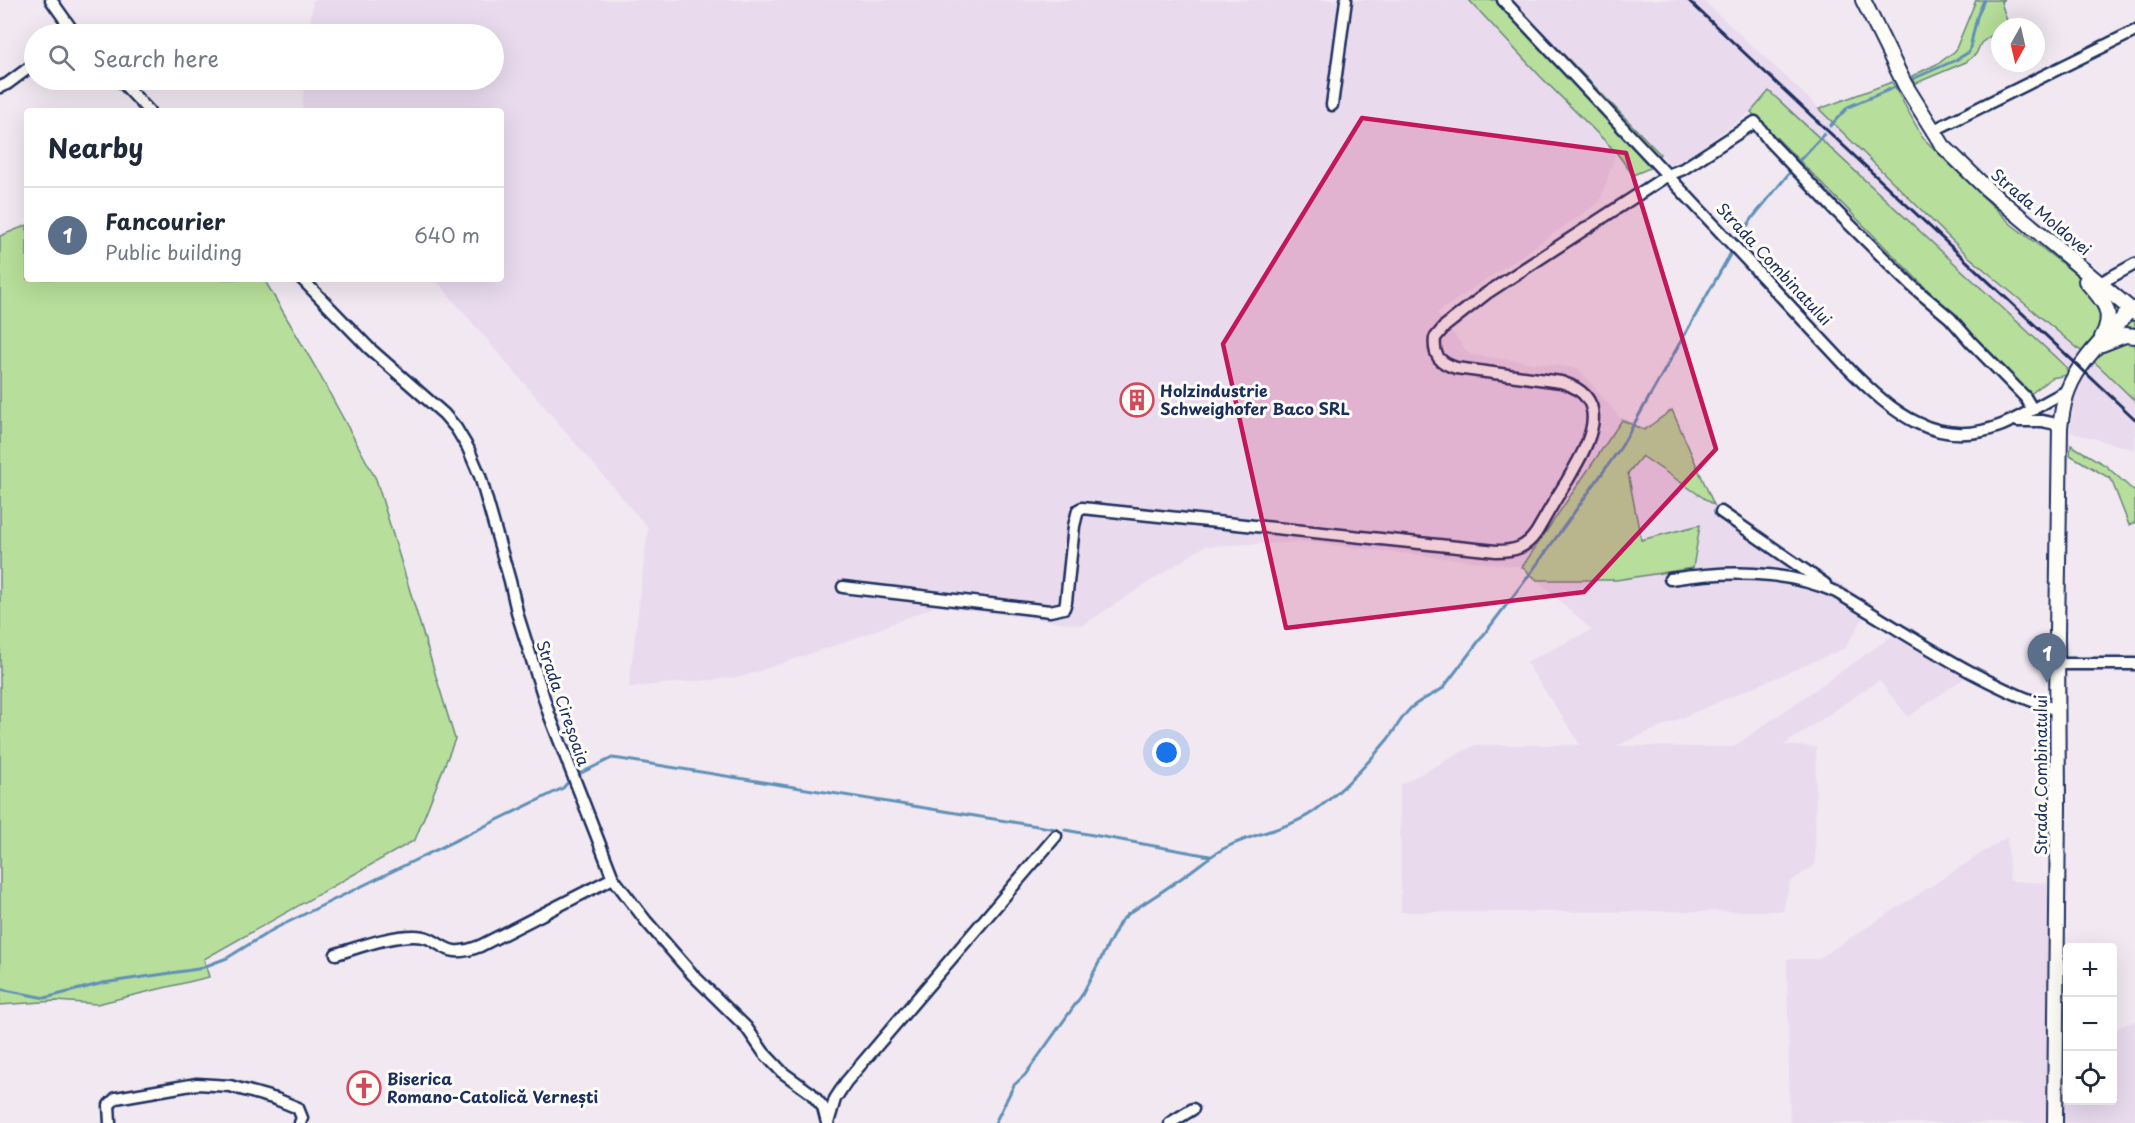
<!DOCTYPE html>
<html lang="en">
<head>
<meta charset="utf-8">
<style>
  body { margin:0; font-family:"Playpen Sans",sans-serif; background:#f6f6f7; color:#1f2937 }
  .controls { position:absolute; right:18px; bottom:18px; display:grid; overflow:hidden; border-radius:6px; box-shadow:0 6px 24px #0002 }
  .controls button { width:54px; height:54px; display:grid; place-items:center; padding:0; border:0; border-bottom:2px solid #e0e1e3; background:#fff; color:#1f2937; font:30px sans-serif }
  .compass { position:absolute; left:1991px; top:18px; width:54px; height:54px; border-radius:50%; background:#fff; box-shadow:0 6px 24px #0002; rotate:188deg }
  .you { position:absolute; left:1167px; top:753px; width:21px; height:21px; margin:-15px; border:4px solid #fff; border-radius:50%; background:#1a73e8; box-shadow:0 0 0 9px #1a73e833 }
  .badge { display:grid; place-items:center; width:39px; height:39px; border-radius:50%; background:#1a73e8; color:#fff; font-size:20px; font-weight:700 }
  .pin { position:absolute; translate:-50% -50px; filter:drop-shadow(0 2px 3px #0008) }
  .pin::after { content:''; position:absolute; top:32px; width:21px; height:18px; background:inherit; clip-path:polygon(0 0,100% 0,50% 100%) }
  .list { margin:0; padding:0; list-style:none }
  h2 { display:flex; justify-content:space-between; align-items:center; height:78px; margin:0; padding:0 24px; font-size:26px }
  h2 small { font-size:20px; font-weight:400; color:#747a83 }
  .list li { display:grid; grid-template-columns:39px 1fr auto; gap:18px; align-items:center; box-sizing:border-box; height:96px; padding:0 24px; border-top:2px solid #e0e1e3 }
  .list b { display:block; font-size:22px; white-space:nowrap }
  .list p { margin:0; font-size:20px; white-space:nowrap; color:#747a83 }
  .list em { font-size:20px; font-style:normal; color:#747a83 }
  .icon { flex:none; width:33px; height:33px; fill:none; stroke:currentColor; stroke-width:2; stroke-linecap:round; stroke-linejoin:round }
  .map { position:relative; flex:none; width:2135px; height:1123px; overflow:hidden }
  .search { position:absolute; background:#fff; box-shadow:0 6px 24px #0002; left:24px; top:24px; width:480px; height:66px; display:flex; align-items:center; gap:15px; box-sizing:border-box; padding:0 21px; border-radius:33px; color:#747a83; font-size:22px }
  .panel { position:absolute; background:#fff; box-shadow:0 6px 24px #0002; left:24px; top:108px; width:480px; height:174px; border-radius:6px }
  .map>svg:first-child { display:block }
  .built { fill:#e9daee }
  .green { fill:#b7de9a; stroke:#69867c; stroke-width:1.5 }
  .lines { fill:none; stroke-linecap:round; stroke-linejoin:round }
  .stream { stroke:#6190b6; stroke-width:3 }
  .minor-casing { stroke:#1b2f5e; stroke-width:15 }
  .major-casing { stroke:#1b2f5e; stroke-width:18 }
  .minor { stroke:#fdfcf7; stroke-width:10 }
  .major { stroke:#fdfcf7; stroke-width:14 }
  .rail { stroke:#1b2f5e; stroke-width:3 }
  .marked { fill:#c2185b; fill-opacity:0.2; stroke:#c2185b; stroke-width:4.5; stroke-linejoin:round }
  .labels { text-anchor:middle; stroke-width:6; stroke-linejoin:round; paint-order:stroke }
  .street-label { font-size:16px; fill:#1b2f5e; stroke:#fdfcf7 }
  .poi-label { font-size:16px; font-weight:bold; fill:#1b2f5e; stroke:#fdfcf7; text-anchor:start }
</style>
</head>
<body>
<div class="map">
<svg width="2135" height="1123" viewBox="0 0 2135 1123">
  <rect width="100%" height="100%" fill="#f1e8f2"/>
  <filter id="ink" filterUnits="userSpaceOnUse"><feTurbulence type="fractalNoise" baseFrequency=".0167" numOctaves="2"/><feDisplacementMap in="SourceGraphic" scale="12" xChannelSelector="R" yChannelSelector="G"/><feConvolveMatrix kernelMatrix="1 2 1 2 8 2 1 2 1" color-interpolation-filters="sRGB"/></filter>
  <g filter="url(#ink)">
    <g class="built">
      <polygon points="313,0 1469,0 1539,75 1616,152 1600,202 1437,313 1470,355 1578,368 1622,420 1522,567 1304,542 1205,546 1083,625 936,606 848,641 741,677 629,687 648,528 435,279 501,279 501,111 321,111 302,108 305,80 494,80 494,34 309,34"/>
      <polygon points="1511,0 1703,0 1804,94 1968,256 2100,367 2135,401 2135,450 2070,432 2074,401 2066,367 1769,91 1751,112 1673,167"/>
      <polygon points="1642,455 1714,505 1872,604 1845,648 1616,746 1733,747 1909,624 1967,676 1908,717 1879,680 1784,745 1816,747 1815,865 1790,882 1783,911 1401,912 1400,785 1475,745 1581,745 1526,662 1592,630 1537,580 1616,580 1700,526 1641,540 1628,473"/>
      <polygon points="2007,837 2010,881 2047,883 2052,977 2067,977 2068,1100 2112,1100 2113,1029 2135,1021 2135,1123 1790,1123 1787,959 1818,959"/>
    </g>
    <g class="green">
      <polygon points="1469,0 1511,0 1660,154 1650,168 1633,175 1616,152 1539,75"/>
      <polygon points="1976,0 2003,0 2001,2 2008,24 2000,27 2000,29 1981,43 1976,54 1966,62 1914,84 1912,76 1939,63 1955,51"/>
      <polygon points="1892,82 1923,138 2011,224 2135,320 2135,401 2100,367 1968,256 1819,109"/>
      <polygon points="1769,91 2066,367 2068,375 2051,378 2028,396 2014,377 1751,112"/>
      <polygon points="27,225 27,279 264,279 317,370 376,479 455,739 415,840 204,959 209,977 97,1004 56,1001 0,1005 0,236"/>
      <polygon points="1672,410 1714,505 1642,456 1628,473 1641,540 1700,525 1693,568 1616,580 1537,580 1522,567 1622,420 1644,430"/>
      <polygon points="2071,445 2105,465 2135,492 2135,523 2129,525 2111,479 2070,455"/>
    </g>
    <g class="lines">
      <g class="stream">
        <polyline points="1908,81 1956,60 1969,52 1977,17 1984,0"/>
        <polyline points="1830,126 1848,107 1900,85"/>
        <polyline points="1798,162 1824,134"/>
        <polyline points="1737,241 1754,216 1791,171"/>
        <polyline points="577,775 612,758 620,759 1056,829"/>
        <polyline points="1065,830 1210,856"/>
        <polyline points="0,989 45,998 103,983 198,969 227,958 274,929 563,788 569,781"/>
        <path d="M995,1123L1014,1085L1025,1075L1082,995L1120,922L1127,915C1147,901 1168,888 1187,874C1201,864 1213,853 1229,846C1255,833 1288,829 1313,812C1341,792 1366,766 1388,739C1395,730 1401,718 1409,710C1419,699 1431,697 1443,688L1530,574L1621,447L1732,251"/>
      </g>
      <defs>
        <g id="minor">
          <polyline points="51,0 75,34"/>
          <path d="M1503,0L1849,369C1892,412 1937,451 2002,425C2025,416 2045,401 2067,391"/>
          <polyline points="120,80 149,111"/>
          <polyline points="0,87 7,84 34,64"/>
          <polyline points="1332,105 1346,0"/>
          <polyline points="1932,131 2135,31"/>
          <polyline points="302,279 369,348 444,414 456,428 468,448 480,476 510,581 518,616 549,714 613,878 646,921 693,975 746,1027 764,1053 782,1072 811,1093 823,1107 827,1123"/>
          <polyline points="2100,283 2135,264"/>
          <polyline points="2017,421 2042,421 2061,425"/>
          <polyline points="1721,512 1825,584"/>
          <path d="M1670,579C1725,571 1784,569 1836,592C1908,634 1978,684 2057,710"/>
          <path d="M843,587L1050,611L1064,608L1066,602L1074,526L1078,510L1082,508L1496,551C1514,551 1526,548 1536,533C1546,516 1556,498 1567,481C1586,448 1617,399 1561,382L1456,368C1440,363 1433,356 1435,338L1445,326L1487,293L1668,175L1683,169L1755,122L1770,142L1836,211L1912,286L1950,318L1971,342L2025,397L2033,410"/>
          <polyline points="2057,664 2135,664"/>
          <path d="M336,954C360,947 388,936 414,936C444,936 440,962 480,946L613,878"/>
          <polyline points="110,1123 109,1105 116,1098 197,1084 230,1086 276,1099 298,1108 302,1118 300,1123"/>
          <polyline points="828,1123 835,1099 846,1082 1056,836"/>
          <polyline points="1170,1123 1193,1109"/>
        </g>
        <g id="major">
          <polyline points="1863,0 1905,85 1943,146 1987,189 2135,313"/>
          <path d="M2086,281C2103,300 2116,313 2102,337"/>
          <polyline points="2102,344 2125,335 2135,336"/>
          <path d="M2055,1123L2058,806L2057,635L2060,427C2062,415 2063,402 2068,390C2080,359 2109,334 2131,309"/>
        </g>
      </defs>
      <use href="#minor" class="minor-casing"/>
      <use href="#major" class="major-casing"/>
      <use href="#minor" class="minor"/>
      <use href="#major" class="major"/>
      <polyline class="rail" points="1688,0 2135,419"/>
    </g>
  </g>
  <path class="marked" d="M1362,118L1626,153L1716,449L1584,592L1286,628L1223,344Z"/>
  <defs>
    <symbol id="building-ring" viewBox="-11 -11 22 22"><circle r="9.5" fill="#fdfcf7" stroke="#d1495b" stroke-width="1.5"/><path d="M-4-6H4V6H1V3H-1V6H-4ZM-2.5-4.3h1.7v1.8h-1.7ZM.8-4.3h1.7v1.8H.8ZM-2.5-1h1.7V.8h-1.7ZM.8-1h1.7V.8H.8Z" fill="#d1495b"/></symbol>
    <symbol id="church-ring" viewBox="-11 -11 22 22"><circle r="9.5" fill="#fdfcf7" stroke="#d1495b" stroke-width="1.5"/><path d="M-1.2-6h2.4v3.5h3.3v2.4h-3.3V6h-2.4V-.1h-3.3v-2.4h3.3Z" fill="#d1495b"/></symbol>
  </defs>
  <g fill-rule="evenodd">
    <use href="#building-ring" x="1118" y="381" width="38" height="38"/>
    <use href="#church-ring" x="345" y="1069" width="38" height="38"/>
  </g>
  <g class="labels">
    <g class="street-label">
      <text transform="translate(2041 212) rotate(40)" y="6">Strada Moldovei</text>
      <text transform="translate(1774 264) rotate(47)" y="6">Strada Combinatului</text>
      <text transform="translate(563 703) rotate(71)" y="6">Strada Cireșoaia</text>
      <text transform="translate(2041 775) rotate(-90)" y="6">Strada Combinatului</text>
    </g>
    <g class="poi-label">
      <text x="1160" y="397">Holzindustrie<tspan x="1160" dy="18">Schweighofer Baco SRL</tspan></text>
      <text x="387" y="1085">Biserica<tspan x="387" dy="18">Romano-Catolică Vernești</tspan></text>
    </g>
  </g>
</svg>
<div class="controls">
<button>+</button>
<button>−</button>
<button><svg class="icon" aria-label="locate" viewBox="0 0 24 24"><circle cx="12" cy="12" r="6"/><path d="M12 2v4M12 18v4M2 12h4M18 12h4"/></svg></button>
</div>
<svg class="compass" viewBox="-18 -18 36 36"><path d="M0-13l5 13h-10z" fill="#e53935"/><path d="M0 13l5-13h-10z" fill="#747a83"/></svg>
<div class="you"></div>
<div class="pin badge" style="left:2047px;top:683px;background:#5c6f8a">1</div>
<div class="search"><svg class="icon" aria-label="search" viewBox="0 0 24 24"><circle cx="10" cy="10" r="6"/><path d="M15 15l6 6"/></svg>Search here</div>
<section class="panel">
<h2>Nearby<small></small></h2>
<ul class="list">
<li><span class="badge" style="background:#5c6f8a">1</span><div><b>Fancourier</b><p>Public building</p></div><em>640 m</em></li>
</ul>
</section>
</div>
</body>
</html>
